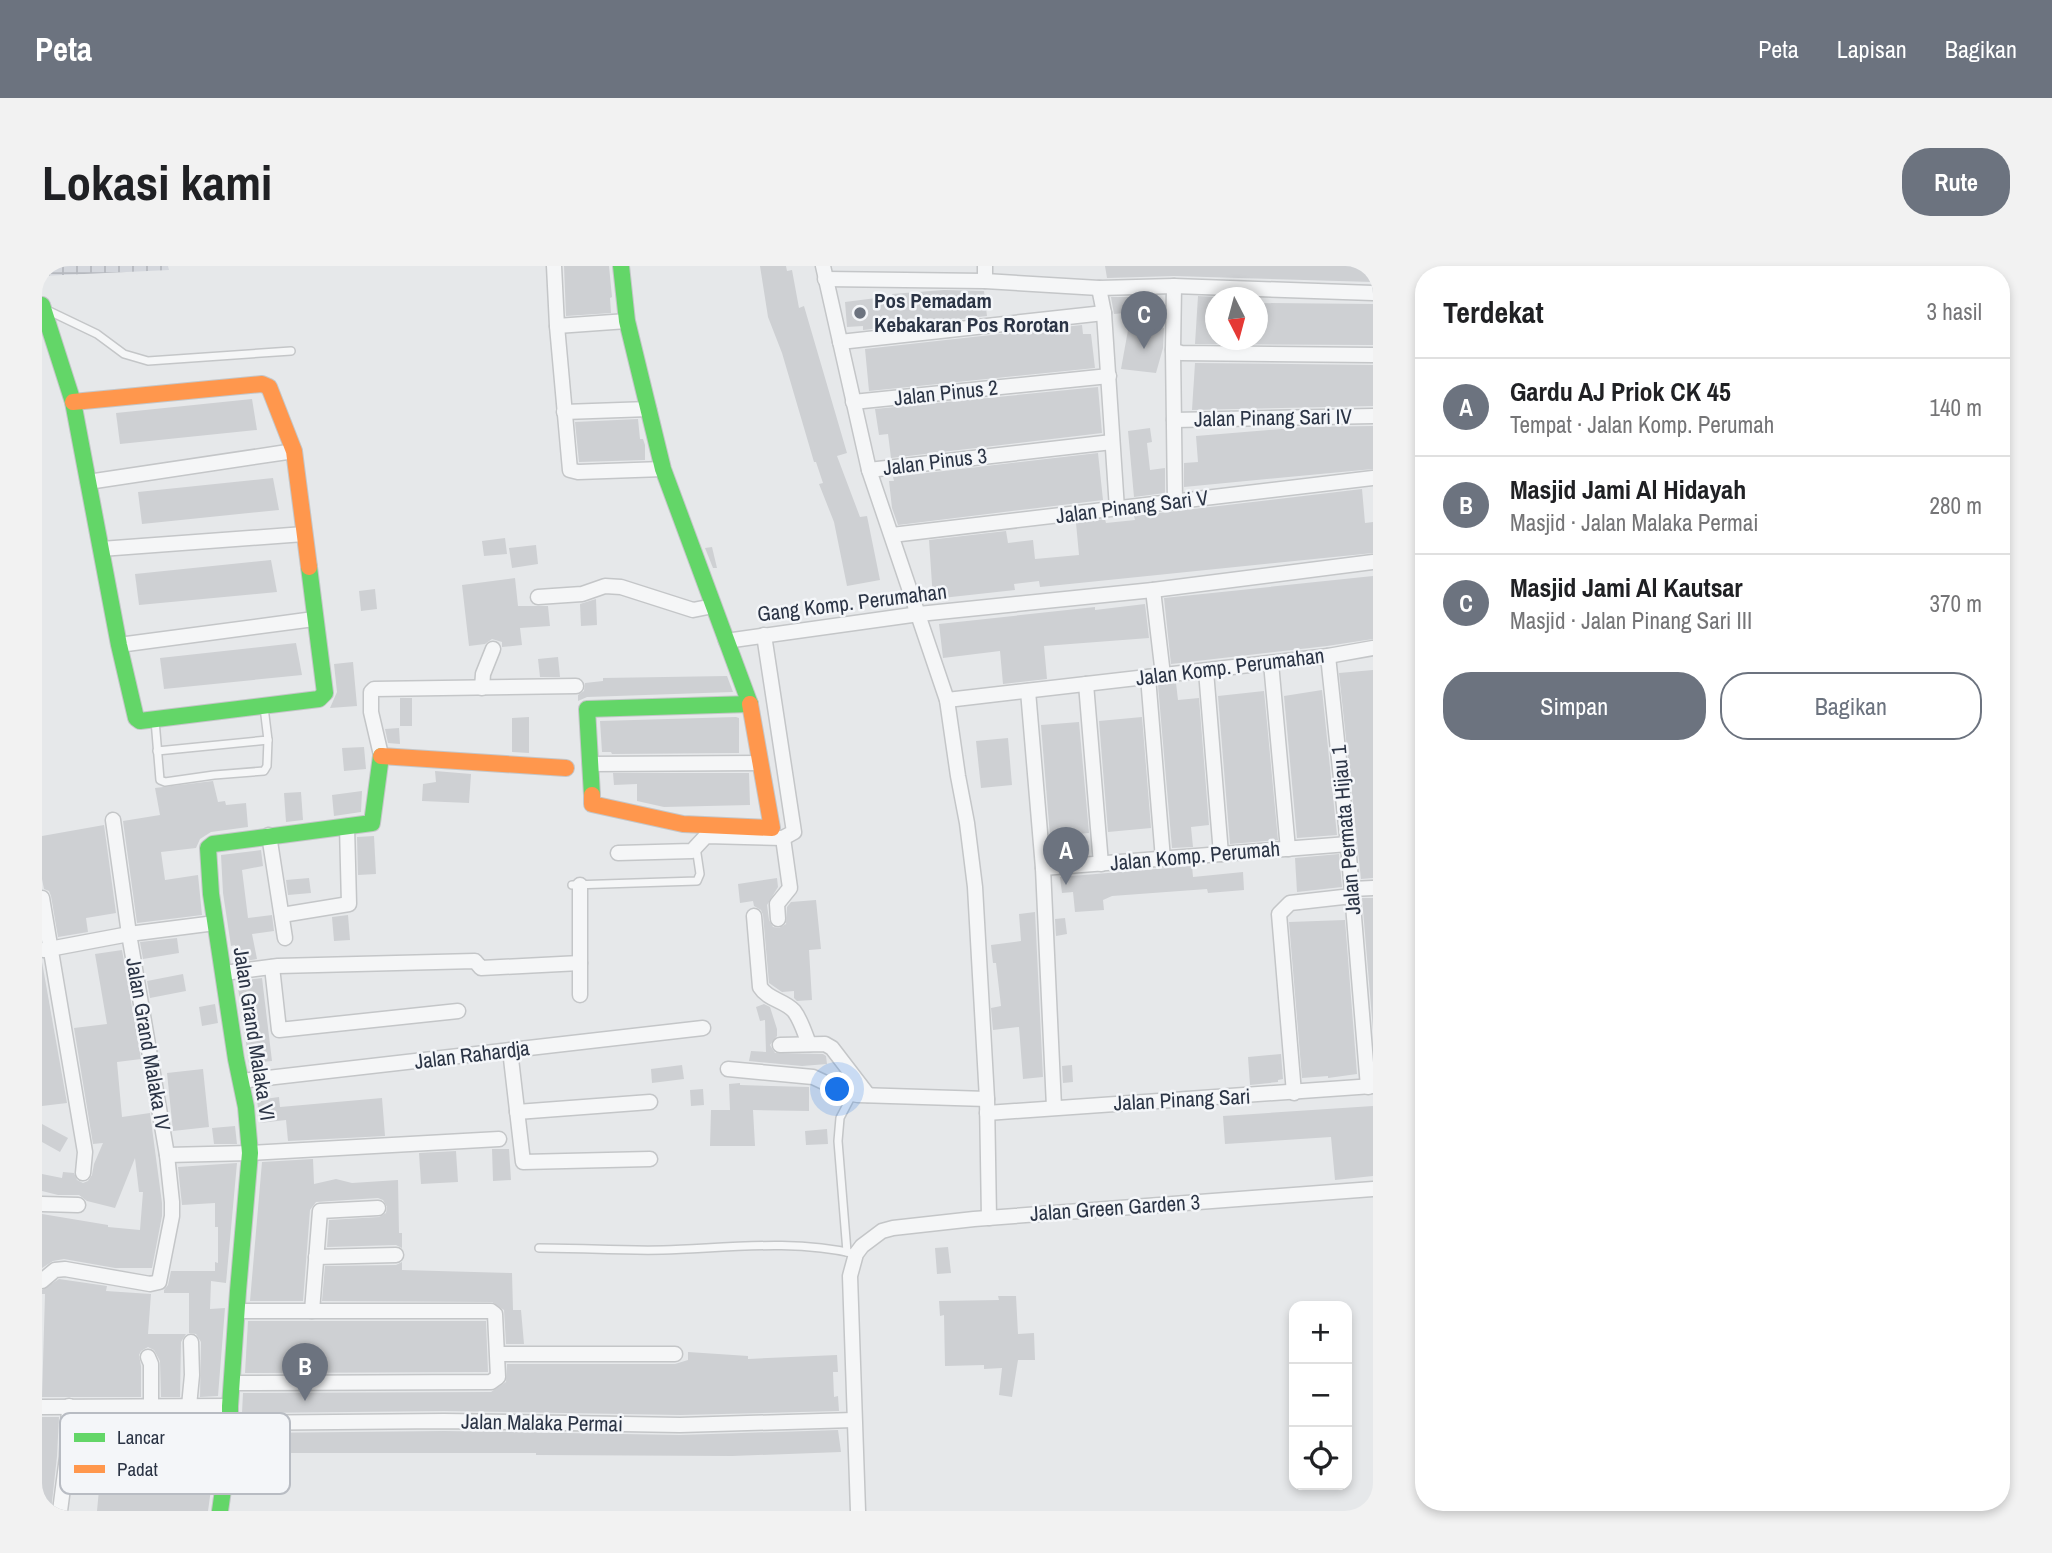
<!DOCTYPE html>
<html lang="id">
<head>
<meta charset="utf-8">
<style>
  body { margin:0; font-family:"Archivo Narrow",sans-serif; background:#f2f2f2; color:#202124 }
  .controls { position:absolute; right:21px; bottom:21px; display:grid; overflow:hidden; border-radius:14px; box-shadow:0 4px 10px #0003 }
  .controls button { width:63px; height:63px; display:grid; place-items:center; padding:0; border:0; border-bottom:2px solid #e0e0e0; background:#fff; color:#202124; font:35px sans-serif }
  .compass { position:absolute; left:1163px; top:21px; width:63px; height:63px; border-radius:50%; background:#fff; box-shadow:0 4px 10px #0003; rotate:174deg }
  .you { position:absolute; left:796px; top:824px; width:24px; height:24px; margin:-18px; border:5px solid #fff; border-radius:50%; background:#1a73e8; box-shadow:0 0 0 10px #1a73e833 }
  .badge { display:grid; place-items:center; width:46px; height:46px; border-radius:50%; background:#6c737f; color:#fff; font-size:23px; font-weight:700 }
  .pin { position:absolute; translate:-50% -58px; filter:drop-shadow(0 2px 4px #0008) }
  .pin::after { content:''; position:absolute; top:37px; width:24px; height:21px; background:inherit; clip-path:polygon(0 0,100% 0,50% 100%) }
  .list { margin:0; padding:0; list-style:none }
  h2 { display:flex; justify-content:space-between; align-items:center; height:91px; margin:0; padding:0 28px; font-size:30px }
  h2 small { font-size:23px; font-weight:400; color:#757577 }
  .list li { display:grid; grid-template-columns:46px 1fr auto; gap:21px; align-items:center; box-sizing:border-box; height:98px; padding:0 28px; border-top:2px solid #e0e0e0 }
  .list b { display:block; font-size:26px; white-space:nowrap }
  .list p { margin:0; font-size:23px; white-space:nowrap; color:#757577 }
  .list em { font-size:23px; font-style:normal; color:#757577 }
  .actions { display:flex; gap:14px; padding:21px 28px }
  .actions a { flex:1; padding:16px 0; border:2px solid #6c737f; border-radius:28px; text-align:center; font-size:24px; color:#6c737f }
  .actions .main { background:#6c737f; color:#fff }
  .icon { flex:none; width:38px; height:38px; fill:none; stroke:currentColor; stroke-width:2; stroke-linecap:round; stroke-linejoin:round }
  .map { position:relative; flex:none; width:1331px; height:1245px; overflow:hidden; border-radius:28px }
  header { display:flex; align-items:center; gap:42px; box-sizing:border-box; height:98px; padding:0 35px; background:#6c737f; color:#fff }
  header strong { font-size:33px }
  nav { display:flex; gap:38px; margin-inline-start:auto; font-size:24px }
  .intro { display:flex; align-items:center; justify-content:space-between; box-sizing:border-box; height:168px; padding:0 42px }
  h1 { margin:0; font-size:49px }
  .button { padding:18px 32px; border-radius:28px; background:#6c737f; color:#fff; font-size:24px; font-weight:700 }
  main { display:flex; gap:42px; padding:0 42px }
  aside { flex:1; background:#fff; border-radius:28px; box-shadow:0 4px 10px #0003 }
  .map>svg:first-child { display:block }
  .industrial { fill:url(#industrial-grid) }
  .building { fill:#ced0d3 }
  .lines { fill:none; stroke-linecap:round; stroke-linejoin:round }
  .lane-casing { stroke:#c4c6c8; stroke-width:10 }
  .street-casing { stroke:#c4c6c8; stroke-width:17 }
  .fast-casing { stroke:#c4c6c8; stroke-width:18 }
  .slow-casing { stroke:#c4c6c8; stroke-width:18 }
  .lane { stroke:#f5f6f7; stroke-width:7 }
  .street { stroke:#f5f6f7; stroke-width:14 }
  .fast { stroke:#63d668; stroke-width:16 }
  .slow { stroke:#ff974d; stroke-width:16 }
  .poi-dot { fill:#6c737f; stroke:#f4f6f9; stroke-width:2.5 }
  .labels { text-anchor:middle; stroke-width:5; stroke-linejoin:round; paint-order:stroke }
  .poi-label { font-size:21px; font-weight:bold; fill:#2b3445; stroke:#f4f6f9; text-anchor:start }
  .street-label { font-size:21px; fill:#2b3445; stroke:#f4f6f9 }
  .key { fill:#f4f6f9; stroke:#b8bcc3; stroke-width:2 }
  .key-label { font-size:19px; fill:#2b3445 }
</style>
</head>
<body>
<header>
<strong>Peta</strong>
<nav><a>Peta</a><a>Lapisan</a><a>Bagikan</a></nav>
</header>
<div class="intro"><h1>Lokasi kami</h1><a class="button">Rute</a></div>
<main>
<div class="map">
<svg width="1331" height="1245" viewBox="0 0 1331 1245">
  <defs>
    <pattern id="industrial-grid" width="8" height="8" patternUnits="userSpaceOnUse" patternTransform="scale(1.75)"><rect width="8" height="8" fill="#d4d7dd"/><path d="M0 4h8M4 0v8" fill="none" stroke="#b6b9bf"/></pattern>
  </defs>
  <rect width="100%" height="100%" fill="#e6e8ea"/>
  <polygon class="industrial" points="0,0 126,0 127,4 0,10"/>
  <g class="building">
    <polygon points="522,0 567,0 570,31 568,32 569,47 524,50"/>
    <polygon points="718,0 744,0 745,5 750,4 757,42 762,40 805,187 795,190 818,251 825,250 838,314 805,320 792,256 777,218 781,217 774,196 772,196 740,87 726,51"/>
    <polygon points="1063,0 1331,0 1331,16 1132,10 1065,12"/>
    <polygon points="902,24 942,25 945,50 821,64 821,60 805,61 803,36 850,30 850,28"/>
    <polygon points="1156,30 1173,31 1173,74 1215,74 1215,37 1331,38 1331,79 1153,78"/>
    <polygon points="1069,31 1092,31 1092,46 1072,48"/>
    <polygon points="1088,53 1122,62 1121,82 1114,107 1079,103"/>
    <polygon points="1040,59 1041,68 1049,68 1053,102 827,125 823,83"/>
    <polygon points="1153,97 1331,99 1331,140 1150,144"/>
    <polygon points="1056,121 1060,167 849,192 846,168 837,169 833,143"/>
    <polygon points="210,133 215,164 78,178 74,147"/>
    <polygon points="596,153 598,173 601,173 603,179 603,194 537,196 533,156"/>
    <polygon points="1331,160 1331,203 1142,221 1142,197 1156,196 1154,170 1264,161"/>
    <polygon points="1108,162 1110,176 1105,177 1108,204 1123,202 1123,227 1092,231 1086,165"/>
    <polygon points="1056,187 1061,234 856,259 850,242 847,215 852,215 851,211"/>
    <polygon points="231,212 237,244 100,258 96,226"/>
    <polygon points="1320,223 1323,257 1331,256 1331,287 998,321 997,315 972,318 973,324 891,333 887,274 964,265 966,277 991,274 993,293 1037,289 1034,257 1063,253 1064,257 1093,254 1092,250"/>
    <polygon points="463,272 465,288 442,290 440,275"/>
    <polygon points="494,279 496,298 470,302 467,282"/>
    <polygon points="670,281 675,302 671,302 663,282"/>
    <polygon points="229,294 235,326 97,339 93,308"/>
    <polygon points="1331,310 1331,373 1285,380 1129,398 1122,332"/>
    <polygon points="473,312 476,340 506,340 508,360 478,362 480,379 460,381 460,376 450,373 443,378 427,380 420,319"/>
    <polygon points="333,323 335,343 319,345 317,325"/>
    <polygon points="554,333 555,359 539,360 538,338"/>
    <polygon points="1103,338 1107,372 1002,380 1005,413 961,418 958,385 901,392 897,358 1053,341 1053,344"/>
    <polygon points="254,377 260,409 122,423 118,392"/>
    <polygon points="516,391 518,411 498,411 496,393"/>
    <polygon points="311,396 315,440 288,442 295,426 292,398"/>
    <polygon points="1331,404 1331,612 1319,613 1297,407"/>
    <polygon points="685,410 691,426 545,431 536,435 536,429 542,425 543,417 561,415 561,412"/>
    <polygon points="1134,417 1136,434 1157,432 1167,559 1149,561 1151,581 1130,582 1116,419"/>
    <polygon points="1280,424 1295,569 1255,572 1242,430"/>
    <polygon points="1222,425 1236,574 1188,578 1176,430"/>
    <rect x="358" y="432" width="12" height="28"/>
    <polygon points="487,451 487,487 470,486 470,452"/>
    <polygon points="694,451 697,452 697,487 570,488 569,486 560,486 558,455"/>
    <polygon points="1100,451 1109,562 1066,566 1057,455"/>
    <polygon points="1037,456 1047,567 1008,570 999,459"/>
    <polygon points="357,462 358,478 346,477 343,463"/>
    <polygon points="966,472 970,519 939,522 934,475"/>
    <polygon points="322,481 324,503 302,505 300,482"/>
    <polygon points="393,505 429,508 427,537 380,535 381,518 394,516"/>
    <polygon points="571,507 707,507 708,539 622,541 595,535 595,518 572,519"/>
    <polygon points="171,515 176,536 183,535 184,539 204,537 206,561 169,566 158,573 154,582 119,586 123,614 156,609 160,649 95,657 81,555 118,549 113,522"/>
    <polygon points="320,525 319,546 292,550 290,529"/>
    <polygon points="259,526 261,554 244,556 242,527"/>
    <polygon points="62,559 74,647 44,652 46,666 16,671 9,630 7,625 2,623 0,613 0,570"/>
    <polygon points="332,570 334,608 316,609 315,571"/>
    <polygon points="219,584 221,600 200,604 206,652 230,649 232,665 210,668 215,693 196,696 193,679 189,680 181,627 179,589"/>
    <polygon points="1297,588 1300,621 1255,626 1253,592"/>
    <polygon points="1150,600 1151,611 1201,606 1202,624 1166,627 1165,623 1070,630 1061,634 1062,644 1033,646 1031,626 1020,627 1018,611"/>
    <polygon points="267,612 269,627 246,629 244,614"/>
    <polygon points="735,612 736,621 725,639 727,654 731,661 737,662 744,658 745,641 749,636 774,634 779,683 767,684 770,734 755,735 752,732 752,725 740,726 727,717 721,649 719,644 712,640 711,635 698,637 696,618"/>
    <polygon points="1320,632 1331,632 1331,764"/>
    <polygon points="993,646 1001,811 981,813 977,761 951,764 949,742 959,740 954,697 951,697 949,679 979,675 977,648"/>
    <polygon points="306,649 308,674 292,675 290,651"/>
    <polygon points="1023,652 1025,668 1014,670 1013,653"/>
    <polygon points="1303,654 1315,808 1286,812 1286,810 1260,812 1247,656"/>
    <polygon points="135,672 137,687 101,693 98,676"/>
    <polygon points="80,684 99,793 75,796 80,851 108,847 120,937 120,950 110,1002 73,1002 22,993 11,995 0,1002 0,948 66,959 66,961 98,964 101,926 97,926 93,892 73,942 45,935 37,929 16,929 0,925 0,908 20,912 21,906 32,907 35,914 41,917 46,915 50,909 52,898 61,877 51,878 32,762 65,758 53,688"/>
    <polygon points="0,696 25,837 0,840"/>
    <polygon points="141,708 144,725 108,732 105,715"/>
    <polygon points="220,712 230,795 207,797 195,715"/>
    <polygon points="173,738 176,757 160,760 157,741"/>
    <polygon points="722,738 728,741 735,763 735,770 728,779 733,787 781,788 784,790 785,798 760,800 707,795 709,785 724,786 723,754 718,755 714,741"/>
    <polygon points="1239,788 1241,813 1236,814 1236,816 1208,819 1206,791"/>
    <polygon points="640,799 642,813 610,817 609,803"/>
    <polygon points="1030,799 1031,816 1021,817 1020,800"/>
    <polygon points="161,803 167,861 131,865 125,807"/>
    <polygon points="698,817 698,819 767,821 767,845 711,844 713,880 668,880 669,844 688,844 687,818"/>
    <polygon points="661,823 662,839 649,840 648,824"/>
    <polygon points="237,831 238,841 340,832 343,870 246,875 244,854 218,857 215,834"/>
    <polygon points="1331,840 1331,910 1293,914 1289,871 1183,878 1181,850"/>
    <polygon points="0,858 26,872 18,886 0,876"/>
    <polygon points="193,860 195,878 172,878 170,862"/>
    <polygon points="785,863 786,878 764,879 763,865"/>
    <polygon points="450,883 467,883 469,914 451,915"/>
    <polygon points="414,885 416,916 379,918 377,887"/>
    <polygon points="271,893 272,918 294,913 310,917 356,914 357,967 360,967 360,982 354,979 285,981 287,954 337,951 344,947 345,941 341,934 336,932 274,936 268,944 261,1035 208,1035 220,896"/>
    <polygon points="195,897 184,1017 169,1015 168,1043 183,1042 176,1130 158,1131 159,1076 154,1068 147,1067 147,1027 122,1027 122,1024 126,1019 129,1005 173,1005 173,996 176,997 176,961 173,961 173,937 140,939 136,901"/>
    <polygon points="906,981 909,1007 895,1008 893,982"/>
    <polygon points="360,996 360,1004 470,1007 471,1044 479,1044 482,1078 464,1078 462,1044 450,1036 280,1035 283,1000 354,999"/>
    <polygon points="17,1013 65,1020 64,1025 109,1028 106,1068 144,1068 139,1076 138,1131 119,1131 118,1095 112,1084 106,1081 99,1085 97,1089 99,1100 99,1131 0,1131 3,1028 0,1028 0,1024"/>
    <polygon points="956,1030 974,1030 976,1068 992,1067 993,1094 976,1094 970,1131 957,1129 960,1102 942,1103 942,1099 903,1100 902,1049 898,1050 897,1035 957,1034"/>
    <polygon points="206,1055 444,1055 446,1106 203,1107"/>
    <polygon points="646,1086 706,1090 706,1093 795,1089 796,1106 791,1106 792,1131 796,1130 797,1145 638,1149 402,1145 200,1147 201,1127 449,1126 464,1116 465,1098 633,1098 646,1094"/>
    <polygon points="36,1150 176,1150 176,1173 166,1245 55,1245 58,1213 32,1212"/>
    <polygon points="0,1151 17,1151 15,1190 9,1245 0,1244"/>
    <polygon points="796,1164 799,1186 690,1190 494,1189 494,1187 215,1187 215,1196 198,1196 200,1167 402,1165 638,1169"/>
  </g>
  <g class="lines">
    <defs>
      <g id="lane">
        <polyline points="5,44 55,68 82,88 106,95 249,85"/>
        <polyline points="113,454 118,514 123,516 172,509 222,505 225,500 226,474"/>
        <polyline points="115,485 226,474 222,441"/>
        <polyline points="530,619 655,615 658,608 654,581"/>
        <path d="M497,982C538,982 580,985 621,984C685,982 751,973 814,988"/>
        <polyline points="805,986 796,875 798,852 810,829"/>
      </g>
      <g id="street">
        <polyline points="512,0 515,60 585,55"/>
        <polyline points="781,0 827,204 905,434 916,510 925,557 933,621 945,833 947,952"/>
        <polyline points="783,13 943,15 1057,22 1132,20 1331,27"/>
        <polyline points="943,15 943,0"/>
        <polyline points="1132,20 1131,84 1139,87 1331,89"/>
        <polyline points="1057,22 1062,47 1075,243"/>
        <polyline points="515,60 528,204 536,206 621,203"/>
        <polyline points="798,76 1062,47"/>
        <polyline points="1131,84 1133,237"/>
        <polyline points="811,136 1067,110"/>
        <polyline points="522,146 607,143"/>
        <polyline points="1132,154 1331,150"/>
        <polyline points="827,204 1070,176"/>
        <polyline points="46,216 252,185"/>
        <polyline points="850,269 1331,212"/>
        <polyline points="59,283 262,268"/>
        <polyline points="1111,324 1121,409"/>
        <polyline points="496,331 540,328 563,320 579,321 651,344 671,340"/>
        <polyline points="684,375 877,348 1111,324 1331,296"/>
        <polyline points="77,379 272,353"/>
        <polyline points="1286,390 1306,578 1326,821"/>
        <polyline points="1229,397 1246,583"/>
        <polyline points="1164,405 1179,588"/>
        <polyline points="1106,411 1121,593"/>
        <polyline points="1044,418 1059,598"/>
        <polyline points="440,422 441,408 451,383"/>
        <polyline points="986,425 1001,602 1012,841"/>
        <polyline points="905,434 1286,390 1331,382"/>
        <polyline points="339,489 329,446 329,426 332,423 534,420"/>
        <polyline points="548,498 718,497"/>
        <polyline points="227,569 243,672"/>
        <polyline points="576,587 650,585 664,570 741,572 752,566 722,369"/>
        <polyline points="1001,602 1306,578"/>
        <polyline points="538,619 538,729"/>
        <polyline points="1310,623 1331,622"/>
        <polyline points="0,632 43,886 41,907"/>
        <polyline points="240,649 307,638 305,560"/>
        <path d="M712,650L718,721C726,734 742,734 752,745C759,754 763,768 767,778"/>
        <polyline points="736,653 735,638 748,622 741,572"/>
        <polyline points="2,684 87,668 173,657"/>
        <polyline points="230,701 237,764 416,745"/>
        <polyline points="182,707 236,700 433,695 439,702 538,697"/>
        <polyline points="738,779 783,778 790,782 826,829"/>
        <polyline points="468,784 481,896 608,893"/>
        <polyline points="686,803 771,811 805,827 816,829 945,833"/>
        <polyline points="199,815 661,762"/>
        <polyline points="1252,827 1237,648 1248,637 1310,630"/>
        <polyline points="475,846 608,836"/>
        <polyline points="945,847 1331,820"/>
        <polyline points="125,889 208,887 457,873"/>
        <polyline points="0,938 36,939"/>
        <polyline points="274,991 354,989"/>
        <polyline points="0,1015 13,1004 23,1003 108,1018 117,1016 130,950 130,936 125,889 87,668 71,554"/>
        <polyline points="270,1045 278,945 336,942"/>
        <polyline points="456,1088 633,1088"/>
        <polyline points="106,1091 109,1098 109,1140"/>
        <polyline points="191,1117 449,1116 456,1111 453,1048 449,1045 195,1045"/>
        <polyline points="147,1140 150,1109 149,1076"/>
        <polyline points="0,1141 188,1140"/>
        <polyline points="188,1157 402,1155 638,1159 812,1154"/>
        <polyline points="18,1245 25,1191 27,1140"/>
        <polyline points="816,1245 808,1010 814,988 820,980 840,965 851,962 932,953 1331,923"/>
      </g>
      <g id="fast">
        <polyline points="579,0 585,55 621,203 708,438"/>
        <polyline points="0,39 31,136 77,379 94,452 98,455 277,433 283,427 267,301"/>
        <polyline points="550,529 545,443 708,438"/>
        <polyline points="178,1245 188,1174 188,1140 196,1025 208,887 204,841 194,793 169,628 166,582 171,578 330,557 339,490"/>
      </g>
      <g id="slow">
        <polyline points="31,136 220,118 227,121 252,185 267,301"/>
        <polyline points="339,490 524,502"/>
        <polyline points="550,529 550,538 641,558 730,562 708,438"/>
      </g>
    </defs>
    <use href="#lane" class="lane-casing"/>
    <use href="#street" class="street-casing"/>
    <use href="#fast" class="fast-casing"/>
    <use href="#slow" class="slow-casing"/>
    <use href="#lane" class="lane"/>
    <use href="#street" class="street"/>
    <use href="#fast" class="fast"/>
    <use href="#slow" class="slow"/>
  </g>
  <circle class="poi-dot" cx="818" cy="47" r="7"/>
  <g class="labels">
    <g class="poi-label">
      <text x="832" y="42">Pos Pemadam<tspan x="832" dy="24">Kebakaran Pos Rorotan</tspan></text>
    </g>
    <g class="street-label">
      <text transform="translate(904 127) rotate(-6)" y="7">Jalan Pinus 2</text>
      <text transform="translate(1231 152) rotate(-1)" y="7">Jalan Pinang Sari IV</text>
      <text transform="translate(893 196) rotate(-7)" y="7">Jalan Pinus 3</text>
      <text transform="translate(1090 241) rotate(-7)" y="7">Jalan Pinang Sari V</text>
      <text transform="translate(810 337) rotate(-7)" y="7">Gang Komp. Perumahan</text>
      <text transform="translate(1188 401) rotate(-7)" y="7">Jalan Komp. Perumahan</text>
      <text transform="translate(1304 564) rotate(-95)" y="7">Jalan Permata Hijau 1</text>
      <text transform="translate(1153 590) rotate(-5)" y="7">Jalan Komp. Perumah</text>
      <text transform="translate(212 768) rotate(81)" y="7">Jalan Grand Malaka VI</text>
      <text transform="translate(106 778) rotate(80)" y="7">Jalan Grand Malaka IV</text>
      <text transform="translate(430 789) rotate(-7)" y="7">Jalan Rahardja</text>
      <text transform="translate(1140 834) rotate(-3)" y="7">Jalan Pinang Sari</text>
      <text transform="translate(1073 942) rotate(-4)" y="7">Jalan Green Garden 3</text>
      <text transform="translate(500 1157) rotate(1)" y="7">Jalan Malaka Permai</text>
    </g>
  </g>
  <rect x="18" y="1147" width="230" height="81" rx="10" class="key"/>
  <rect x="32" y="1167" width="31" height="9" fill="#63d668"/>
  <rect x="32" y="1199" width="31" height="8" fill="#ff974d"/>
  <g class="key-label">
    <text x="75" y="1178">Lancar</text>
    <text x="75" y="1210">Padat</text>
  </g>
</svg>
<div class="controls">
<button>+</button>
<button>−</button>
<button><svg class="icon" aria-label="locate" viewBox="0 0 24 24"><circle cx="12" cy="12" r="6"/><path d="M12 2v4M12 18v4M2 12h4M18 12h4"/></svg></button>
</div>
<svg class="compass" viewBox="-18 -18 36 36"><path d="M0-13l5 13h-10z" fill="#e53935"/><path d="M0 13l5-13h-10z" fill="#757577"/></svg>
<div class="you"></div>
<div class="pin badge" style="left:1024px;top:619px">A</div>
<div class="pin badge" style="left:263px;top:1135px">B</div>
<div class="pin badge" style="left:1102px;top:83px">C</div>
</div>
<aside>
<h2>Terdekat<small>3 hasil</small></h2>
<ul class="list">
<li><span class="badge">A</span><div><b>Gardu AJ Priok CK 45</b><p>Tempat · Jalan Komp. Perumah</p></div><em>140 m</em></li>
<li><span class="badge">B</span><div><b>Masjid Jami Al Hidayah</b><p>Masjid · Jalan Malaka Permai</p></div><em>280 m</em></li>
<li><span class="badge">C</span><div><b>Masjid Jami Al Kautsar</b><p>Masjid · Jalan Pinang Sari III</p></div><em>370 m</em></li>
</ul>
<div class="actions"><a class="main">Simpan</a><a>Bagikan</a></div>
</aside>
</main>
</body>
</html>
